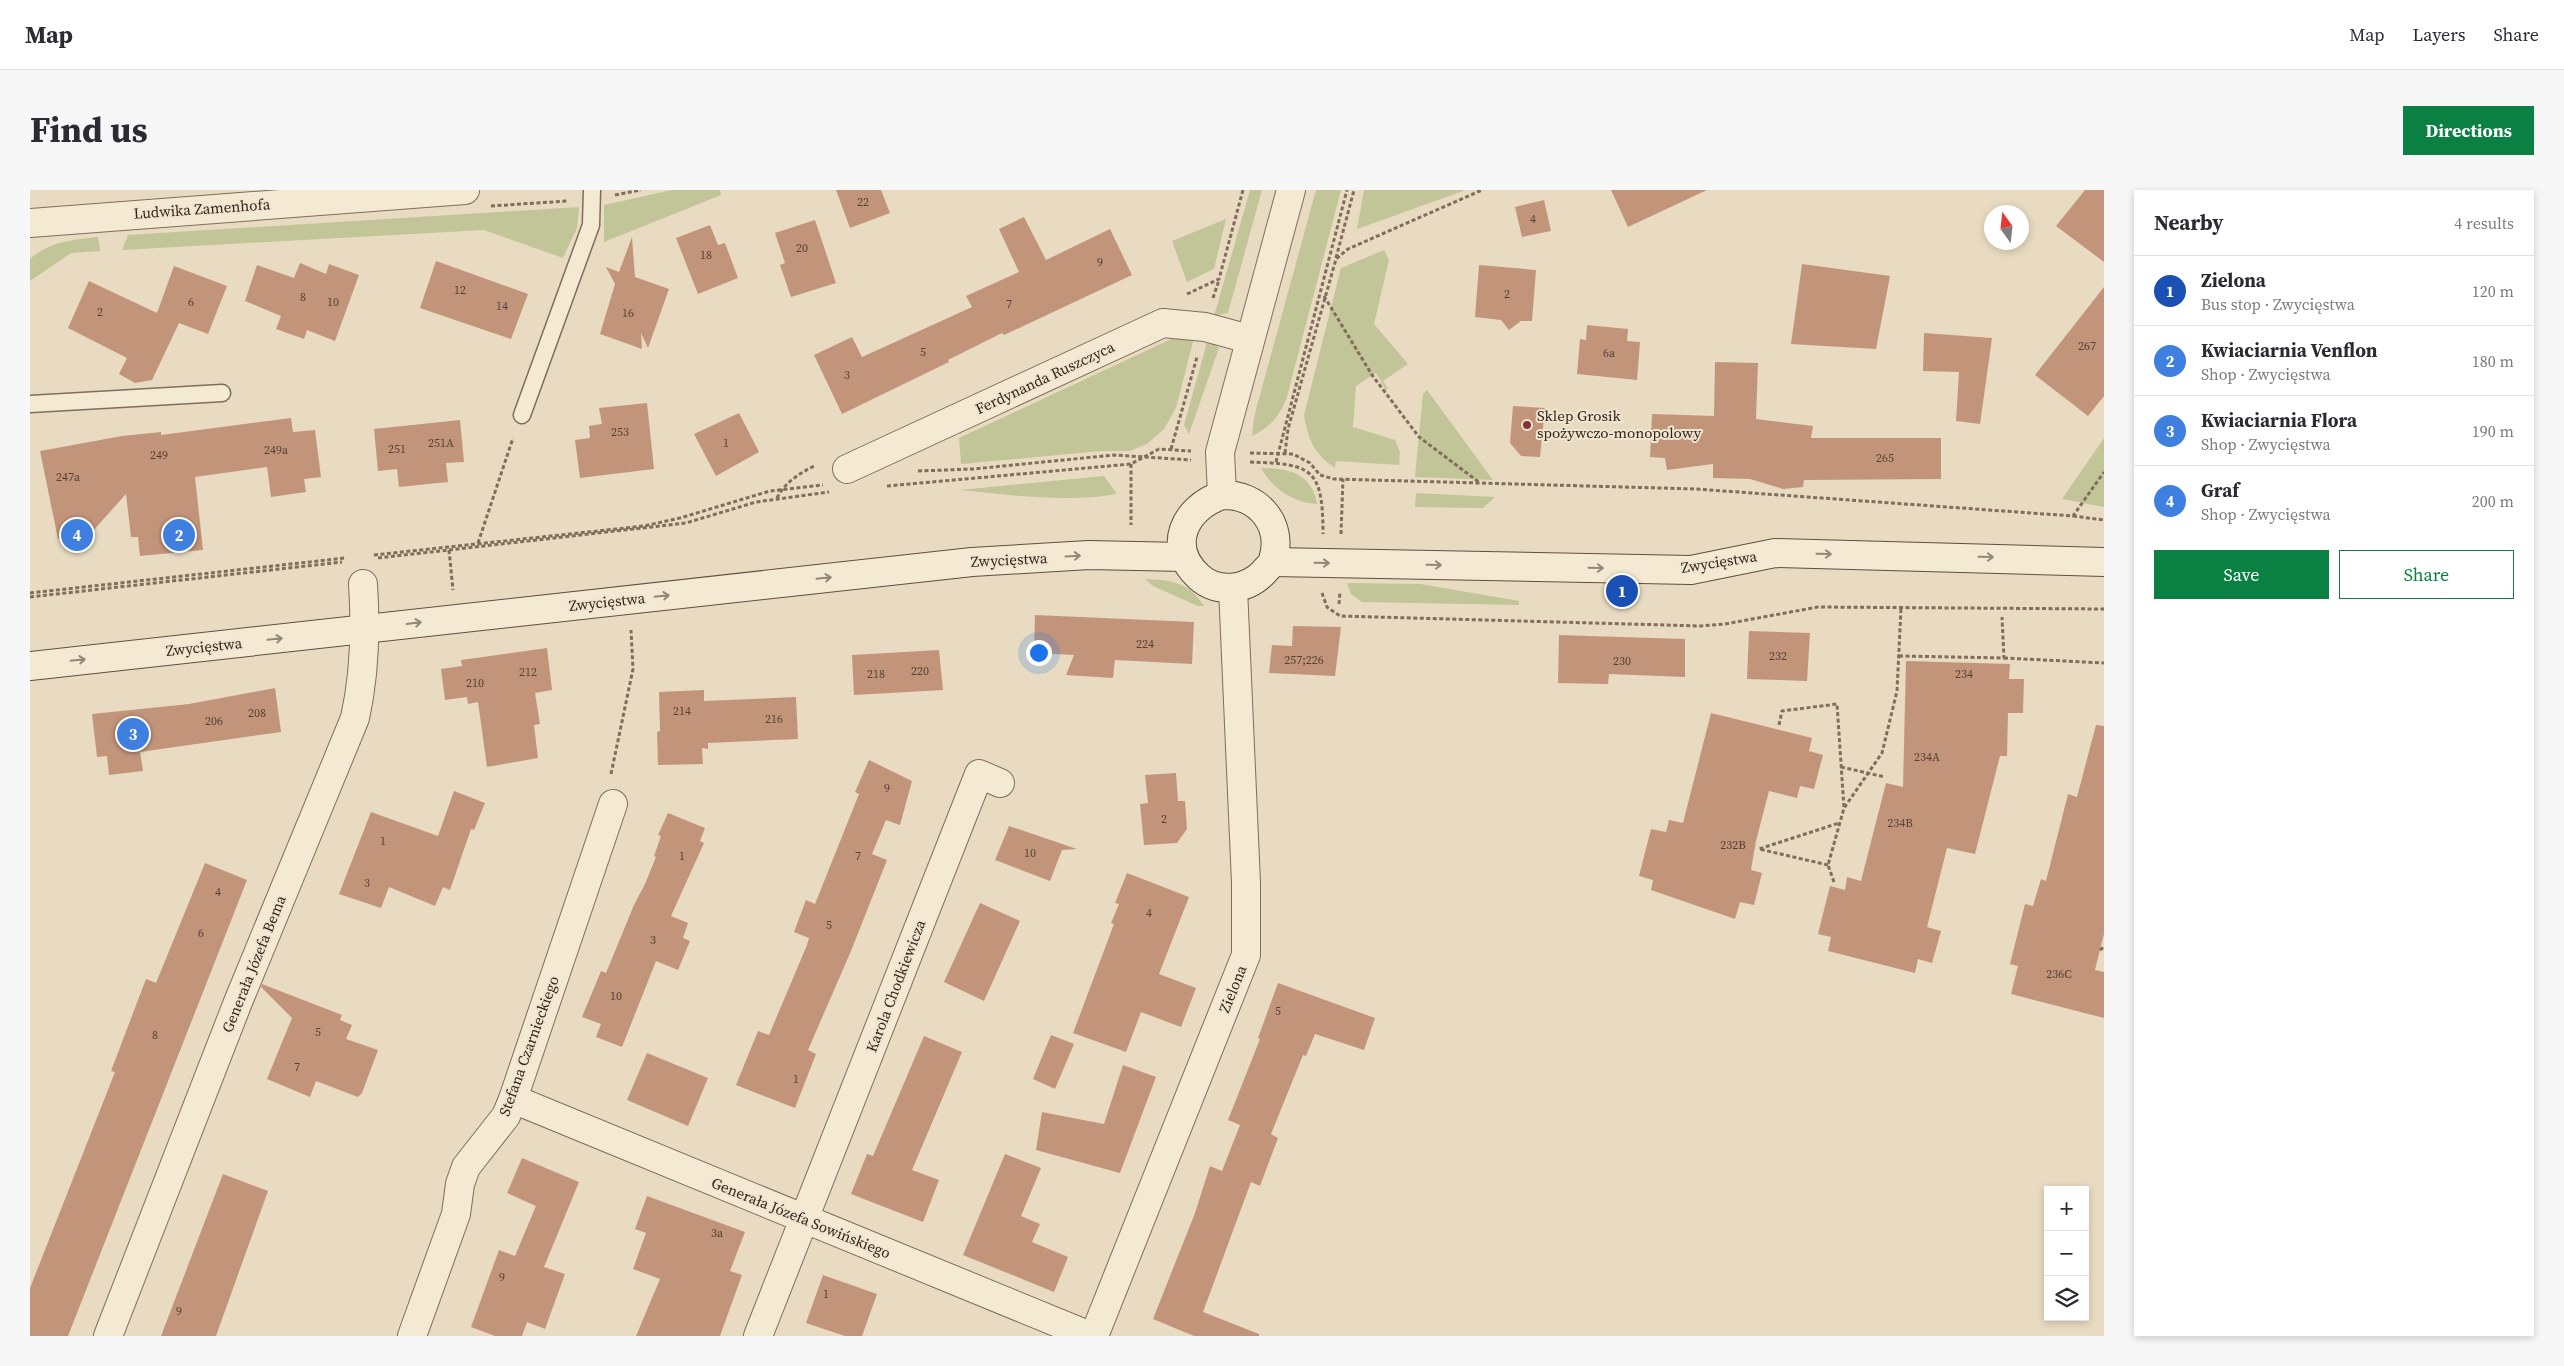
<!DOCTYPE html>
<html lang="en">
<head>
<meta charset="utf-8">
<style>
  body { margin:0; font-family:"Source Serif 4",serif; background:#f7f7f7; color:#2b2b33 }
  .controls { position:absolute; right:15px; bottom:15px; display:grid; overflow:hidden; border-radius:0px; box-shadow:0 2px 8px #0003 }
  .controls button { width:45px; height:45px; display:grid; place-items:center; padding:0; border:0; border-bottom:1px solid #e1e1e2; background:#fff; color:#2b2b33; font:25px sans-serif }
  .compass { position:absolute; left:1954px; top:15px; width:45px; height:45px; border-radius:50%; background:#fff; box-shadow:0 2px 8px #0003; rotate:345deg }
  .you { position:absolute; left:1008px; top:462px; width:18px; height:18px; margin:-12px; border:4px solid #fff; border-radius:50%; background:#1a73e8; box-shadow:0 0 0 8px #1a73e833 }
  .badge { display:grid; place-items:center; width:32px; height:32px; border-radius:50%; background:#0b8043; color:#fff; font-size:16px; font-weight:700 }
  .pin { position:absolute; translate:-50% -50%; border:2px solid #fff; box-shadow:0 1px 5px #0006 }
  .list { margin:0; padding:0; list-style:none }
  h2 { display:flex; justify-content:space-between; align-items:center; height:65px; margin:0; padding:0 20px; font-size:21px }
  h2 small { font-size:16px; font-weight:400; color:#7c7c81 }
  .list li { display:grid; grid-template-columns:32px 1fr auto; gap:15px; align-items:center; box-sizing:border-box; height:70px; padding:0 20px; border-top:1px solid #e1e1e2 }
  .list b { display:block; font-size:19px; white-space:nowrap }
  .list p { margin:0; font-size:16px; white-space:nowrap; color:#7c7c81 }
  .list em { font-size:16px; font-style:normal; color:#7c7c81 }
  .actions { display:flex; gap:10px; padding:15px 20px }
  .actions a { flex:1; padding:11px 0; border:1px solid #0b8043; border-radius:0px; text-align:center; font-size:18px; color:#0b8043 }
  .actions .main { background:#0b8043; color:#fff }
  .icon { flex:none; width:28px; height:28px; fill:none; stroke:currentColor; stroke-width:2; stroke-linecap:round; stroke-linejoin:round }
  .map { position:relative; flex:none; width:2074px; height:1146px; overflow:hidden; border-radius:0px }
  header { display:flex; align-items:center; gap:30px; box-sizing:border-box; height:70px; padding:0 25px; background:#fff; border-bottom:1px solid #e1e1e2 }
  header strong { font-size:24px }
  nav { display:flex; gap:28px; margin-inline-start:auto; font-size:18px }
  .intro { display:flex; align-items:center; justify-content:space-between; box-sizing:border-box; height:120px; padding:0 30px }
  h1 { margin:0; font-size:35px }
  .button { padding:12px 22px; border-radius:0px; background:#0b8043; color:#fff; font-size:18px; font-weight:700 }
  main { display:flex; gap:30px; padding:0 30px }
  aside { flex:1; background:#fff; border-radius:0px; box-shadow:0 2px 8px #0003 }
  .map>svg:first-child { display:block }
  .green { fill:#c2c597 }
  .building { fill:#c2957b }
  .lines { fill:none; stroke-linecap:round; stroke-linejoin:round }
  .lane-casing { stroke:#806d5b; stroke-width:19 }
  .street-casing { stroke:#806d5b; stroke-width:30 }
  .secondary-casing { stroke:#614e3e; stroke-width:30 }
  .path { stroke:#806d5b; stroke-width:3; stroke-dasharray:4 2.5; stroke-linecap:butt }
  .lane { stroke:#f4e9d3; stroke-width:16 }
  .street { stroke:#f4e9d3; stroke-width:28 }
  .secondary { stroke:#f4e9d3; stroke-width:28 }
  .oneway { stroke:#928878 }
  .poi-dot { fill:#883237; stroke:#f1e5d0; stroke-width:2 }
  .labels { text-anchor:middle; stroke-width:4; stroke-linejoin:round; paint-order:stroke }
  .number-label { font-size:12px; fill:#554234 }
  .street-label { font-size:15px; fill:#31261d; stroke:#f1e5d0 }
  .poi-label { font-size:15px; fill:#31261d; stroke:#f1e5d0; text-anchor:start }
</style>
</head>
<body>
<header>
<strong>Map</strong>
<nav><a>Map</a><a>Layers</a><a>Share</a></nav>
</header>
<div class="intro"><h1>Find us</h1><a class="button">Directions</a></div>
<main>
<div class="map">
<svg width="2074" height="1146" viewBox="0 0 2074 1146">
  <rect width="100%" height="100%" fill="#e8dbc1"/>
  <g class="green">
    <polygon points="642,0 690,0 691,5 574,52 574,15"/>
    <polygon points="1220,0 1232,0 1198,123 1184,126"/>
    <path d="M1286,0H1311L1257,207C1250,226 1240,237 1222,246L1224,227Z"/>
    <polygon points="1334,0 1436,0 1327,39"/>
    <polygon points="549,17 547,38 533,68 454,40 92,60 98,45"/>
    <polygon points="1196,29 1184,79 1157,92 1142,51"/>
    <path d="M68,47L70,61L41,63L0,91V69C21,51 42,50 68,47Z"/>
    <path d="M1354,60L1359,70L1344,134L1378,174L1353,191L1358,199L1356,200L1346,183L1326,196L1323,237L1365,250L1370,262L1369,275L1306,271L1305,278C1284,264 1278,249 1274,225L1311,78Z"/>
    <polygon points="1154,143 1165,144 1146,218 1134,239 1117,254 1100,261 1071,261 931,274 929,248"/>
    <polygon points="1178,149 1189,158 1159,244 1154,235"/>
    <polygon points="1397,200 1463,290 1385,287 1393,204"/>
    <polygon points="2074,248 2074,317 2032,309"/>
    <path d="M1231,278C1258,278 1282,283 1287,314C1263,313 1242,298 1231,278Z"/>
    <path d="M1074,286L1087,304C1034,313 983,305 930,300Z"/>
    <polygon points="1386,303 1465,307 1453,318 1385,317"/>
    <path d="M1115,389C1141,390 1159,392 1174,416H1168L1123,396Z"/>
    <polygon points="1317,393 1390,394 1489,411 1489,415 1332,412 1321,404"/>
  </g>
  <g class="building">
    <polygon points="806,0 851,0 860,23 820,38"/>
    <polygon points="1581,0 1677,0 1598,37"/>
    <polygon points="2055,0 2074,0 2074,72 2026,36"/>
    <polygon points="1514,10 1521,41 1492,47 1485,17"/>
    <polygon points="994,27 1016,70 1080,39 1102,85 974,145 972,143 918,170 919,172 812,224 784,165 822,147 832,167 942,117 936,106 989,82 969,39"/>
    <polygon points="785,30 806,93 761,107 750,75 755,73 745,43"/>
    <polygon points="680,35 688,55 695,53 708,88 668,104 646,48"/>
    <polygon points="602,47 605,87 639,99 618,158 611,143 612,159 570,144 585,94 576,77 589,82"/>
    <polygon points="406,71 498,104 481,149 390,118"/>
    <polygon points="270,73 296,84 299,74 329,85 305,151 277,140 274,149 246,139 251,126 215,111 227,75 264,88"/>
    <polygon points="1772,74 1860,86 1846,159 1761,154"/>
    <polygon points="1449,75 1506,80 1502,131 1491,131 1479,140 1471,130 1445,127"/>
    <polygon points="144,76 197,96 178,144 149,133 122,190 105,193 89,184 97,168 38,138 59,91 127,123"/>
    <polygon points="2074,97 2074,206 2058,226 2005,185"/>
    <polygon points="1557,135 1598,139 1597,151 1610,152 1607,190 1547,184 1550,149 1556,150"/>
    <polygon points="1894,143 1962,148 1950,234 1926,231 1929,182 1893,181"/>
    <polygon points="1685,172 1728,173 1726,229 1783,236 1781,248 1911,248 1911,289 1774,290 1773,297 1753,299 1720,289 1683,288 1683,274 1637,280 1635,268 1620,267 1622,224 1684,226"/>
    <polygon points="617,213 624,279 550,288 545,250 560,248 559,236 572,234 569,218"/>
    <polygon points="1483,216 1515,218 1510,267 1491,266 1480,253"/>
    <polygon points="709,223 729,262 686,286 664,244"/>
    <polygon points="261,228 263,242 285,240 291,287 274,289 276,302 241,307 237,277 165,287 173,360 110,366 108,347 101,347 96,304 62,342 28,349 10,261 92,246 131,242 131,245"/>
    <polygon points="430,230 434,272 416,273 418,292 369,297 367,279 348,281 344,239"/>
    <polygon points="1005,425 1164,432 1162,474 1085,470 1083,488 1036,485 1044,465 1004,463"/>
    <polygon points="1263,436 1311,437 1305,486 1239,483 1242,455 1262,456"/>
    <polygon points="1719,441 1780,443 1777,491 1717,489"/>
    <polygon points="1529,445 1655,449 1655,487 1579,484 1578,494 1528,493"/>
    <polygon points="517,458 522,500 505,503 510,534 504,535 508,568 457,577 448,512 438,514 437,507 415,510 411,479 432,476 431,470"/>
    <polygon points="909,460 913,500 824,505 822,465"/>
    <polygon points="1876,471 1980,474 1979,489 1994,489 1993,523 1978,523 1977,566 1970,566 1945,664 1917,658 1897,737 1911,741 1902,773 1888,769 1885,783 1798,761 1801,747 1788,744 1800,696 1815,700 1817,687 1831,691 1856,593 1873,597"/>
    <polygon points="245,498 251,542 110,562 113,581 79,585 77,566 67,567 62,524 159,514"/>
    <polygon points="674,500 674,511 766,507 768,549 678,553 678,559 672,558 673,574 628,575 627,542 630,541 629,502"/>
    <polygon points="1681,523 1782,548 1779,561 1793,565 1784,599 1770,596 1767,608 1739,601 1726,651 1721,680 1732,683 1724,715 1710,712 1705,729 1621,700 1623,690 1609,686 1621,639 1636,642 1639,630 1653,633"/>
    <polygon points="2066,535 2074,536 2074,744 2065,780 2074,782 2074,828 1981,804 1988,776 1980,774 1995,714 2003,716 2011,689 2016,691 2038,604 2047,607"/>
    <polygon points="839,570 882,591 870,635 856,630 842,664 857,670 821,761 778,860 786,864 765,918 706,895 728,841 739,845 777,755 779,748 764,742 776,710 785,714 829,604 825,602"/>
    <polygon points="1146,583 1148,611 1155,611 1157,639 1147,653 1114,655 1110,614 1118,613 1115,585"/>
    <polygon points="424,601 455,613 444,640 441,639 420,700 413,697 405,716 359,697 351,718 309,704 341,622 408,646"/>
    <polygon points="638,623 675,638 670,651 674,653 641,726 658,733 653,748 660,751 648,780 626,771 592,857 566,847 571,834 552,827 571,781 576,783 604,715 615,694 626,667 624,666 631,646 628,645"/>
    <polygon points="979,636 1047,659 1032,660 1020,691 965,670"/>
    <polygon points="175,673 217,690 38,1146 0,1146 0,1098 85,882 81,881 116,789 126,793"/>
    <polygon points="1097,683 1159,707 1129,784 1166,798 1151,837 1111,822 1096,862 1043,843 1084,734 1081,733 1089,714 1085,713"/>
    <polygon points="950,713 990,731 954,811 914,792"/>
    <polygon points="1248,793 1345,828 1334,860 1285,844 1276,866 1273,865 1241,944 1248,948 1230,996 1221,992 1173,1122 1229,1144 1229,1146 1164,1146 1123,1129 1165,1023 1180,976 1192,981 1210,935 1198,930 1230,849 1228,848"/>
    <polygon points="232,794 312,825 310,830 322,835 316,849 348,860 332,903 328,907 286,891 280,907 237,889 262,828 231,797"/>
    <polygon points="1021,845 1044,854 1025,899 1003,889"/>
    <polygon points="894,846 932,862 882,980 909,990 893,1032 821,1004 837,964 843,966"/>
    <polygon points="617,863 678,888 658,936 597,910"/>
    <polygon points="1093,875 1126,887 1090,983 1006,960 1012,922 1074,934"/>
    <polygon points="975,964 1011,978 991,1026 1010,1034 1002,1052 1038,1067 1024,1102 933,1065"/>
    <polygon points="492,968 549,992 514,1077 535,1084 515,1139 497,1132 492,1146 465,1146 441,1137 469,1060 485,1066 506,1016 477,1003"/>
    <polygon points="193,984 238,1001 186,1146 131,1146"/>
    <polygon points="617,1006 715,1042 700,1081 712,1085 690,1146 606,1146 630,1089 603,1079 616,1043 605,1039"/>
    <polygon points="793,1085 847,1104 832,1146 815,1146 776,1133"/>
  </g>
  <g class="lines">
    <defs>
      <g id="lane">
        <polyline points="0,214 192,203"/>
        <polyline points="492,225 561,35 562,0"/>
      </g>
      <g id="street">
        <polyline points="0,33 435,0"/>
        <polyline points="817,279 1133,133 1175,137 1219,149"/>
        <polyline points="1192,305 1190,262 1261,0"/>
        <polyline points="483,909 1060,1146"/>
        <path d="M78,1146L208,812L325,528C335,483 336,440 333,394"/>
        <polyline points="382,1146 426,1024 430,994 436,977 476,926 483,909 583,614"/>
        <polyline points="728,1146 949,584 970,593"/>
        <polyline points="1064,1146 1216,765 1216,693 1203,398"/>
      </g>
      <g id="secondary">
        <path d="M1192,305C1228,304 1254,334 1243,370C1242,375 1237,378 1234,382C1217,400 1188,404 1169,387C1136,357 1154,318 1192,305Z"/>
        <polyline points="1243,372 1661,380 1745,363 2074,372"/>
        <polyline points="0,476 942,372 1059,365 1154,367"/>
      </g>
    </defs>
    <use href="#lane" class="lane-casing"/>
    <use href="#street" class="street-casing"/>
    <use href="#secondary" class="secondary-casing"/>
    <g class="path">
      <polyline points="585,5 611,0"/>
      <polyline points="461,16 537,11"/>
      <polyline points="1306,68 1324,0"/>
      <polyline points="1157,104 1189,89 1213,0"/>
      <polyline points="1294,106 1342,185 1389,247 1450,293"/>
      <polyline points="1183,108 1189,90"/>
      <polyline points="1141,259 1167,167"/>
      <polyline points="1220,263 1263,264 1280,273 1290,285 1304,289 1666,299 2043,326 2074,282"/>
      <polyline points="1255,263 1258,239 1306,69 1318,59 1452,0"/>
      <path d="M1220,272C1282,274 1293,278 1293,344"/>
      <polyline points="1246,272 1317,0"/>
      <polyline points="1101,274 1101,335"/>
      <polyline points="888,281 943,279 1084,265 1161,270"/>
      <polyline points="857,296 1101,274 1129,259 1161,261"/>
      <path d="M747,308C755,292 770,283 786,275"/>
      <polyline points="2043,326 2074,330"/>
      <polyline points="1311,344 1313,289"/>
      <polyline points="448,353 483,248"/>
      <polyline points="419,360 423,400"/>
      <polyline points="344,365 614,336 650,328 740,301 793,295"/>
      <polyline points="348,368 656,333 726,312 799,302"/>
      <polyline points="0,403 315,368"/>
      <polyline points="1292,403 1297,417 1310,426 1671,436 1695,434 1788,417 2074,419"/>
      <polyline points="0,407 312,372"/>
      <polyline points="1309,414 1310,402"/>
      <polyline points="1869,466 1974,468 1972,427"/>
      <polyline points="1974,468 2074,473"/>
      <polyline points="1749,535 1752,521 1807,514 1814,618"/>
      <polyline points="1811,577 1855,587"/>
      <polyline points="581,584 603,479 601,440"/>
      <polyline points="1798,675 1729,659 1809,633"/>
      <polyline points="1804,692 1798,675 1814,618 1852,563 1867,501 1871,418"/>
      <polyline points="2070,760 2074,757"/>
    </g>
    <use href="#lane" class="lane"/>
    <use href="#street" class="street"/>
    <use href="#secondary" class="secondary"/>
  </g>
  <defs><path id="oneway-shaft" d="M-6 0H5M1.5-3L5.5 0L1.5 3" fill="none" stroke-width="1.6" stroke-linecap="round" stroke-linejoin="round" transform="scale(1.25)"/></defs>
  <g class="oneway">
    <use href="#oneway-shaft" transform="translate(1794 364) rotate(1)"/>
    <use href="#oneway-shaft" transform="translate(1043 366) rotate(-3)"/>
    <use href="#oneway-shaft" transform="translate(1956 367) rotate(1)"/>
    <use href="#oneway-shaft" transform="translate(1292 373) rotate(1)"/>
    <use href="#oneway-shaft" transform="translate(1404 375) rotate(1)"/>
    <use href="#oneway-shaft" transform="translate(1566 378) rotate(1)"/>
    <use href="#oneway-shaft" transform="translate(794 388) rotate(-6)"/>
    <use href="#oneway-shaft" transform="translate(632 406) rotate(-6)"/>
    <use href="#oneway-shaft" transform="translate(384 433) rotate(-7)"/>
    <use href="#oneway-shaft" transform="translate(245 449) rotate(-6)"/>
    <use href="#oneway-shaft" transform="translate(48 470) rotate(-6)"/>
  </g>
  <circle class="poi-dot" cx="1497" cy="235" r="5"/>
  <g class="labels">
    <g class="number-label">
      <text x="833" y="16">22</text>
      <text x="1503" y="33">4</text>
      <text x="772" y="62">20</text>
      <text x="676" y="69">18</text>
      <text x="1070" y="76">9</text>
      <text x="430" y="104">12</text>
      <text x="1477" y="108">2</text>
      <text x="273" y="111">8</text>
      <text x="161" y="116">6</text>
      <text x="303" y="116">10</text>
      <text x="979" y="118">7</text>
      <text x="472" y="120">14</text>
      <text x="70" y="126">2</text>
      <text x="598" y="127">16</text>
      <text x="2057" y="160">267</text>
      <text x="893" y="166">5</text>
      <text x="1579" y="167">6a</text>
      <text x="817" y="189">3</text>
      <text x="590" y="246">253</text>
      <text x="411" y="257">251A</text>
      <text x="696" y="257">1</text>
      <text x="367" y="263">251</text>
      <text x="246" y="264">249a</text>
      <text x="129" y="269">249</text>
      <text x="1855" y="272">265</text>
      <text x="38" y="291">247a</text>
      <text x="1115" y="458">224</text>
      <text x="1748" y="470">232</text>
      <text x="1274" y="474">257;226</text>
      <text x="1592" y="475">230</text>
      <text x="890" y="485">220</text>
      <text x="498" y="486">212</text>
      <text x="846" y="488">218</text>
      <text x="1934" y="488">234</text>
      <text x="445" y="497">210</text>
      <text x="652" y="525">214</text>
      <text x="227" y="527">208</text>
      <text x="744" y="533">216</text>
      <text x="184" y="535">206</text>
      <text x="1897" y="571">234A</text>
      <text x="857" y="602">9</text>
      <text x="1134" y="633">2</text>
      <text x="1870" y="637">234B</text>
      <text x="353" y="655">1</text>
      <text x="1703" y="659">232B</text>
      <text x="1000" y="667">10</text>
      <text x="652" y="670">1</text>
      <text x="828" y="670">7</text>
      <text x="337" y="697">3</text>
      <text x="188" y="706">4</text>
      <text x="1119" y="727">4</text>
      <text x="799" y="739">5</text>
      <text x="171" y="747">6</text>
      <text x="623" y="754">3</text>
      <text x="2029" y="788">236C</text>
      <text x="586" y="810">10</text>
      <text x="1248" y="825">5</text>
      <text x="288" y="846">5</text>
      <text x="125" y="849">8</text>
      <text x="267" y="881">7</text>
      <text x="766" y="893">1</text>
      <text x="687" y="1047">3a</text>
      <text x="472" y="1091">9</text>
      <text x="796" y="1108">1</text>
      <text x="149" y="1125">9</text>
    </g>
    <g class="street-label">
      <text transform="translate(172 19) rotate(-4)" y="5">Ludwika Zamenhofa</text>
      <text transform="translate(1015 188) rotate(-25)" y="5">Ferdynanda Ruszczyca</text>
      <text transform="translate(979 370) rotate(-3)" y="5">Zwycięstwa</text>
      <text transform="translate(1689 372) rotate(-9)" y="5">Zwycięstwa</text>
      <text transform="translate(577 412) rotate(-6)" y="5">Zwycięstwa</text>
      <text transform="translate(174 457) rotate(-6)" y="5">Zwycięstwa</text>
      <text transform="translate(224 774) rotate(-68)" y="5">Generała Józefa Bema</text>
      <text transform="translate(866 796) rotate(-69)" y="5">Karola Chodkiewicza</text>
      <text transform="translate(1203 799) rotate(-68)" y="5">Zielona</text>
      <text transform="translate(499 856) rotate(-70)" y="5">Stefana Czarnieckiego</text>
      <text transform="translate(771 1028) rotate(22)" y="5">Generała Józefa Sowińskiego</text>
    </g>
    <g class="poi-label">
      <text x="1507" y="231">Sklep Grosik<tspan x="1507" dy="17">spożywczo-monopolowy</tspan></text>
    </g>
  </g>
</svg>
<div class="controls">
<button>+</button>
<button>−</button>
<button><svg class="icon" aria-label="layers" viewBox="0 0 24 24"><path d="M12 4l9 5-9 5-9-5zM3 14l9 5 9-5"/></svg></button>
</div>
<svg class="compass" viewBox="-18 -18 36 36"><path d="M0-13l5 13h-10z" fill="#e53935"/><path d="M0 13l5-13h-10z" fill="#7c7c81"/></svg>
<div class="you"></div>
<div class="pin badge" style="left:1592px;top:401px;background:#1a4fb4">1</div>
<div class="pin badge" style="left:149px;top:345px;background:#3f7fe0">2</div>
<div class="pin badge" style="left:103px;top:544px;background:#3f7fe0">3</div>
<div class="pin badge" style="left:47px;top:345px;background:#3f7fe0">4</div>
</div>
<aside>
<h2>Nearby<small>4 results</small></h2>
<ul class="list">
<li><span class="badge" style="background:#1a4fb4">1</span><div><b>Zielona</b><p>Bus stop · Zwycięstwa</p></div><em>120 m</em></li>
<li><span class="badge" style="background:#3f7fe0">2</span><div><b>Kwiaciarnia Venflon</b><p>Shop · Zwycięstwa</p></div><em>180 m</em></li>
<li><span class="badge" style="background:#3f7fe0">3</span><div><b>Kwiaciarnia Flora</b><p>Shop · Zwycięstwa</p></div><em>190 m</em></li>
<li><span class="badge" style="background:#3f7fe0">4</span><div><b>Graf</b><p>Shop · Zwycięstwa</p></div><em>200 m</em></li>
</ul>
<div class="actions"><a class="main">Save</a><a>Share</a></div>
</aside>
</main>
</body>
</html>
